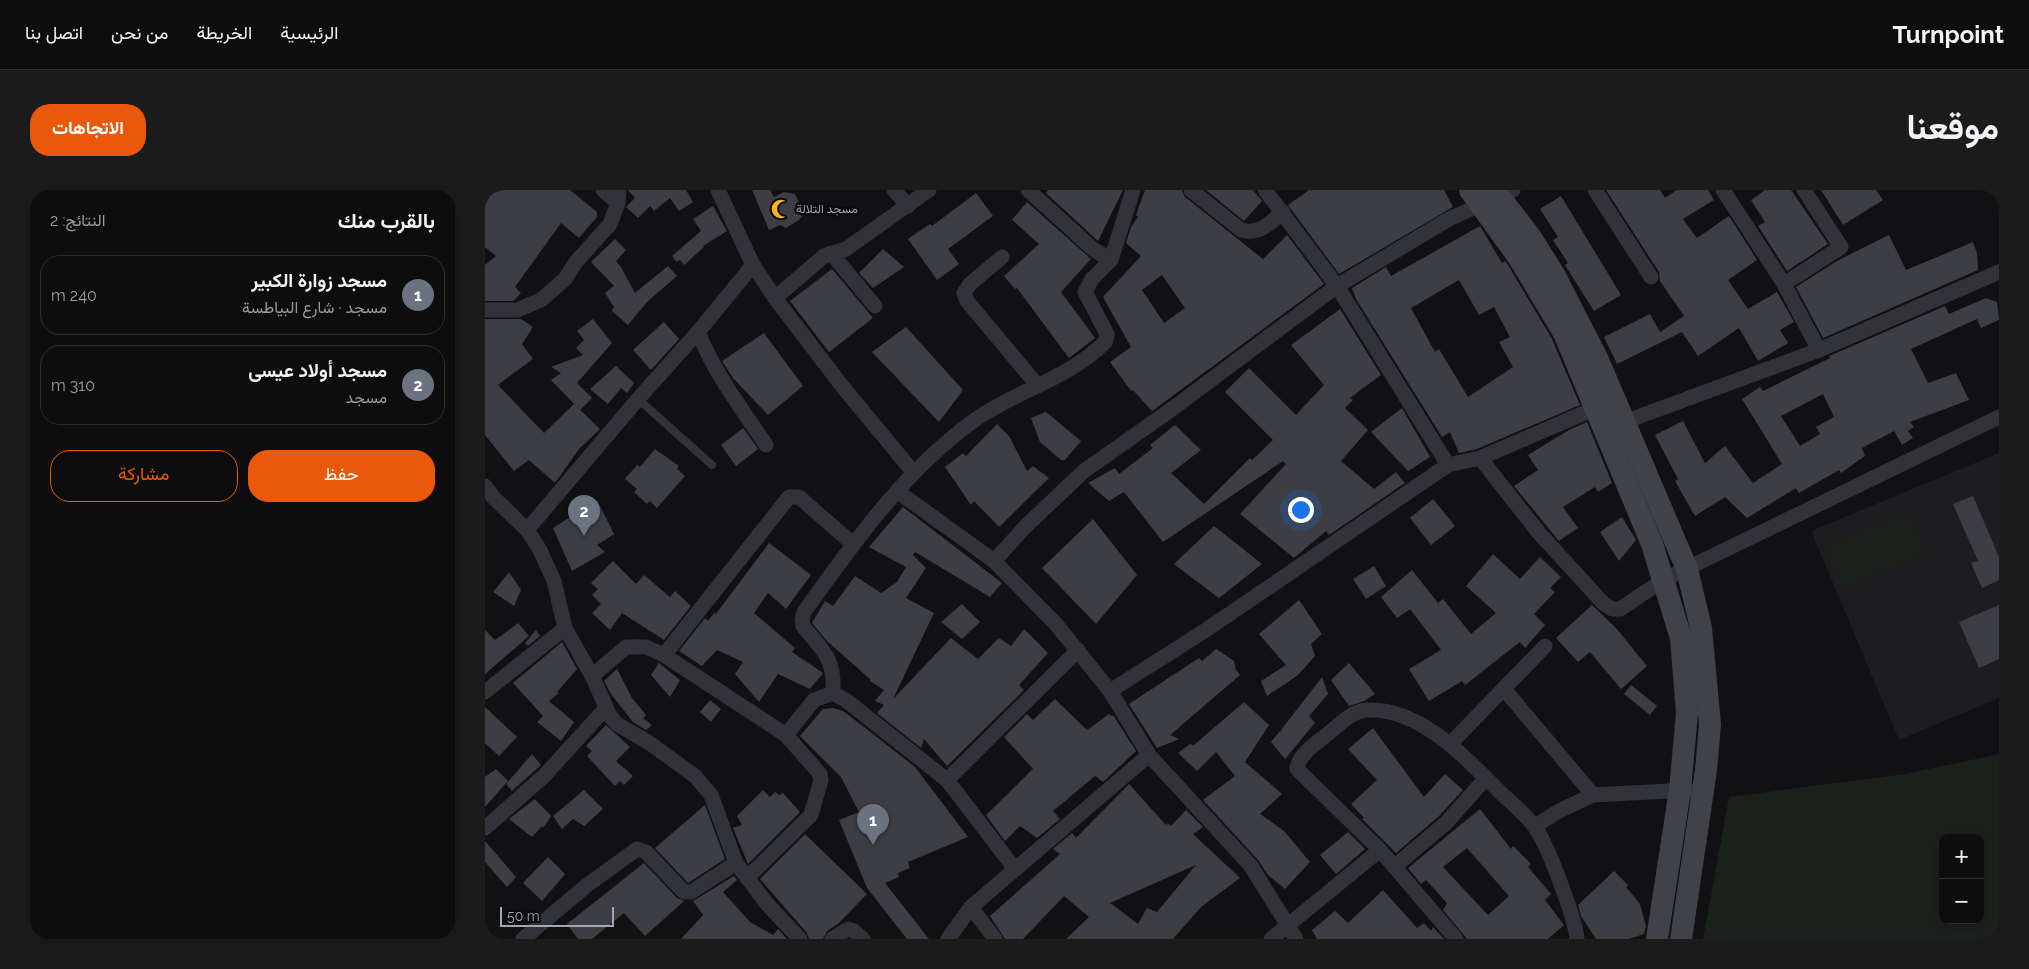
<!DOCTYPE html>
<html lang="ar">
<head>
<meta charset="utf-8">
<style>
  body { margin:0; font-family:Raleway,Vazirmatn,sans-serif; background:#1b1b1c; color:#f1f3f6; direction:rtl }
  .controls { position:absolute; right:15px; bottom:15px; display:grid; overflow:hidden; border-radius:10px; box-shadow:0 2px 8px #0003 }
  .controls button { width:45px; height:45px; display:grid; place-items:center; padding:0; border:0; border-bottom:1px solid #2d2d2e; background:#0d0d0e; color:#f1f3f6; font:25px sans-serif }
  .scale { position:absolute; left:15px; bottom:12px; width:114px; box-sizing:border-box; padding-left:5px; border:2px solid #a1a7b4; border-top:0; font-size:14px; line-height:18px; white-space:nowrap; color:#a1a7b4; -webkit-text-stroke:4px #0c0c0e; paint-order:stroke }
  .you { position:absolute; left:815px; top:319px; width:18px; height:18px; margin:-12px; border:4px solid #fff; border-radius:50%; background:#1a73e8; box-shadow:0 0 0 8px #1a73e833 }
  .badge { display:grid; place-items:center; width:32px; height:32px; border-radius:50%; background:#ea580c; color:#fff; font-size:16px; font-weight:700 }
  .pin { position:absolute; translate:-50% -41px; filter:drop-shadow(0 1px 2px #0008) }
  .pin::after { content:''; position:absolute; top:26px; width:18px; height:15px; background:inherit; clip-path:polygon(0 0,100% 0,50% 100%) }
  .list { margin:0; padding:0; list-style:none }
  h2 { display:flex; justify-content:space-between; align-items:center; height:65px; margin:0; padding:0 20px; font-size:21px }
  h2 small { font-size:16px; font-weight:400; color:#9a9c9e }
  .list li { display:grid; grid-template-columns:32px 1fr auto; gap:15px; align-items:center; box-sizing:border-box; height:80px; margin:0 10px 10px; padding:0 10px; border:1px solid #2d2d2e; border-radius:20px }
  .list b { display:block; font-size:19px; white-space:nowrap }
  .list p { margin:0; font-size:16px; white-space:nowrap; color:#9a9c9e }
  .list em { font-size:16px; font-style:normal; color:#9a9c9e }
  .actions { display:flex; gap:10px; padding:15px 20px }
  .actions a { flex:1; padding:11px 0; border:1px solid #ea580c; border-radius:20px; text-align:center; font-size:18px; color:#ea580c }
  .actions .main { background:#ea580c; color:#fff }
  .map { position:relative; flex:none; width:1514px; height:749px; overflow:hidden; direction:ltr; border-radius:20px }
  header { display:flex; align-items:center; gap:30px; box-sizing:border-box; height:70px; padding:0 25px; background:#0d0d0e; border-bottom:1px solid #2d2d2e }
  header strong { font-size:24px }
  nav { display:flex; gap:28px; margin-inline-start:auto; font-size:18px }
  .intro { display:flex; align-items:center; justify-content:space-between; box-sizing:border-box; height:120px; padding:0 30px }
  h1 { margin:0; font-size:35px }
  .button { padding:12px 22px; border-radius:20px; background:#ea580c; color:#fff; font-size:18px; font-weight:700 }
  main { display:flex; gap:30px; padding:0 30px }
  aside { flex:1; background:#0d0d0e; border-radius:20px; box-shadow:0 2px 8px #0003 }
  .map>svg:first-child { display:block }
  .built { fill:#1d1d20 }
  .green { fill:#19211a; fill-rule:evenodd }
  .building { fill:#3d3e43; fill-rule:evenodd }
  .lines { fill:none; stroke-linecap:round; stroke-linejoin:round }
  .lane { stroke:#323338; stroke-width:8 }
  .street { stroke:#323338; stroke-width:15 }
  .secondary { stroke:#404248; stroke-width:22 }
  .labels { text-anchor:middle; stroke-width:5; stroke-linejoin:round; paint-order:stroke }
  .poi-label { font-size:12px; fill:#a1a7b4; stroke:#0c0c0e; text-anchor:start }
</style>
</head>
<body>
<header>
<strong>Turnpoint</strong>
<nav><a>الرئيسية</a><a>الخريطة</a><a>من نحن</a><a>اتصل بنا</a></nav>
</header>
<div class="intro"><h1>موقعنا</h1><a class="button">الاتجاهات</a></div>
<main>
<div class="map">
<svg width="1514" height="749" viewBox="0 0 1514 749">
  <rect width="100%" height="100%" fill="#111113"/>
  <polygon class="built" points="1514,263 1514,508 1414,550 1326,341"/>
  <g class="green">
    <polygon points="1422,323 1440,363 1358,398 1341,357"/>
    <path d="M1514,564V749H1218L1244,607L1420,584ZM1458,648H1495V730H1458Z"/>
  </g>
  <g class="building">
    <polygon points="9,0 85,0 112,22 112,27 94,48 76,33 30,97 36,103 28,111 0,111 0,75 11,66 0,57 0,13"/>
    <polygon points="143,0 201,0 208,12 194,21 185,8 169,21 165,16 153,28 141,17 150,8"/>
    <polygon points="267,0 285,0 289,7 299,2 310,4 319,23 314,30 301,38 295,35 284,40"/>
    <polygon points="563,0 638,0 613,51 561,3"/>
    <path d="M660,0H697L700,7L778,69L802,45L839,94L667,221L648,200L646,201L625,172L646,157L618,107L656,66L641,53L646,37L653,27L651,25ZM677,85L700,118L679,133L657,100Z"/>
    <polygon points="721,0 768,0 777,11 759,31"/>
    <polygon points="824,0 959,0 968,17 854,84 803,15"/>
    <polygon points="1121,0 1175,0 1180,8 1192,0 1223,0 1229,10 1198,29 1212,48 1244,26 1272,70 1243,90 1263,119 1292,102 1309,132 1295,140 1303,153 1273,171 1254,138 1213,166 1197,142 1132,174 1119,147 1165,124 1175,142 1199,126 1175,91 1174,82"/>
    <polygon points="1280,0 1306,0 1343,54 1302,81 1273,36 1280,32 1266,10"/>
    <polygon points="1336,0 1391,0 1398,10 1358,35"/>
    <polygon points="491,3 508,26 463,59 474,74 452,90 423,49 445,34 447,36"/>
    <polygon points="1076,6 1136,105 1109,121 1080,75 1083,73 1068,50 1073,47 1055,19"/>
    <polygon points="542,12 606,69 576,102 610,148 584,168 532,98 530,99 519,86 554,54 527,30"/>
    <polygon points="228,16 242,41 218,56 219,57 199,75 195,70 191,72 187,66 216,41 208,29"/>
    <path d="M995,36L1017,73L1020,71L1023,75L1067,149L1095,215L992,259L974,263L965,242L957,247L871,109L867,98L901,77L906,86ZM974,90L994,125L1009,117L1025,147L1014,152L1028,177L983,207L954,159L950,162L926,118Z"/>
    <polygon points="1404,45 1421,80 1488,52 1492,63 1493,80 1338,148 1311,97 1352,71"/>
    <polygon points="130,49 141,60 131,71 136,77 150,103 183,76 192,86 162,112 143,135 127,121 129,117 120,103 129,96 106,72"/>
    <polygon points="398,59 419,77 388,98 374,83"/>
    <polygon points="347,79 388,128 344,162 305,111"/>
    <path d="M1501,108L1512,112L1514,130L1496,138L1492,129L1426,159L1443,193L1471,183L1484,210L1425,232L1429,237L1423,241L1428,248L1417,255L1409,241L1377,258L1380,266L1356,283L1354,280L1314,303L1311,298L1262,328L1240,307L1210,326L1190,291L1193,289L1170,245L1198,231L1220,273L1240,256L1268,293L1297,274L1257,209L1275,197L1278,201L1345,168L1344,166L1460,116L1464,124ZM1338,204L1349,227L1331,237L1335,244L1315,256L1296,226Z"/>
    <polygon points="855,119 896,185 865,208 868,210 860,218 883,240 856,271 889,299 911,282 920,293 844,345 841,341 809,368 755,324 801,274 798,271 678,352 639,302 624,311 603,293 630,278 634,284 668,258 665,255 690,235 716,260 686,283 719,314 765,268 767,270 788,250 740,202 764,178 811,225 839,195 806,155"/>
    <polygon points="0,129 36,129 48,137 37,154 48,169 13,195 59,243 89,214 115,239 94,259 70,293 44,270 29,281 0,245"/>
    <polygon points="108,129 127,153 92,193 107,208 95,220 66,190 76,183 66,177 98,165 91,158 99,150 92,141"/>
    <polygon points="179,132 194,149 166,180 148,160"/>
    <polygon points="421,137 478,200 454,232 387,162"/>
    <polygon points="279,143 318,196 283,225 248,188 237,171"/>
    <polygon points="131,176 149,193 142,203 136,198 123,214 105,199"/>
    <polygon points="917,218 945,267 923,281 886,242"/>
    <polygon points="561,222 596,251 580,270 576,270 555,252 546,228"/>
    <polygon points="1102,232 1127,293 1113,302 1110,297 1078,317 1093,338 1074,351 1029,296 1053,280 1043,265 1084,240"/>
    <polygon points="512,234 524,246 542,281 548,276 564,288 514,337 489,311 486,315 460,277 478,263 481,266"/>
    <polygon points="258,238 273,259 251,276 236,255"/>
    <polygon points="170,259 194,276 192,279 200,286 172,318 165,311 162,314 149,302 152,299 140,289 152,275 155,277"/>
    <polygon points="1488,306 1514,367 1514,390 1497,398 1486,373 1493,371 1468,314"/>
    <polygon points="948,309 970,336 946,355 925,328"/>
    <polygon points="112,310 129,344 112,355 120,362 87,381 68,338"/>
    <polygon points="418,317 517,393 505,407 430,362 428,365 441,378 421,408 449,423 408,509 466,448 493,469 514,448 526,456 539,439 563,463 534,495 539,500 462,576 439,549 436,558 392,523 399,515 390,511 399,500 385,491 386,490 342,451 327,433 340,411 348,416 370,386 396,403 412,392 421,377 384,357"/>
    <polygon points="1137,327 1151,350 1134,371 1115,342"/>
    <polygon points="608,329 652,385 611,434 557,378"/>
    <polygon points="729,336 777,374 734,408 689,374"/>
    <polygon points="284,353 326,385 301,419 283,403 269,423 310,458 307,462 338,483 325,499 293,484 274,512 250,484 258,472 232,460 217,476 194,461 220,428 223,431 229,423 231,424"/>
    <polygon points="1008,364 1035,389 1055,367 1076,387 1065,398 1070,402 1049,424 1060,435 1040,458 1035,452 980,495 977,491 944,511 924,479 956,460 925,419 912,428 896,407 927,380 953,413 958,409 986,444 1011,423 981,396"/>
    <polygon points="128,371 151,394 159,385 185,407 190,401 206,416 179,450 137,423 125,440 107,423 116,414 107,405 113,399 106,393"/>
    <polygon points="889,376 901,396 881,409 868,389"/>
    <polygon points="24,382 36,400 29,416 8,402"/>
    <polygon points="814,410 837,444 826,454 830,466 813,485 782,506 776,491 801,475 774,444"/>
    <polygon points="477,414 495,432 477,449 456,432"/>
    <polygon points="1107,415 1131,438 1162,476 1136,499 1105,462 1093,472 1071,448"/>
    <polygon points="1514,415 1514,469 1494,478 1474,432"/>
    <polygon points="33,433 44,446 0,484 0,440 10,450"/>
    <polygon points="51,440 55,446 43,456 40,453"/>
    <polygon points="77,452 92,479 72,502 74,503 64,511 89,532 76,551 52,532 58,526 28,493"/>
    <polygon points="731,459 749,471 751,480 755,485 685,545 694,549 672,558 644,514 714,468 717,471"/>
    <polygon points="174,473 195,490 185,507 166,485"/>
    <polygon points="864,473 890,504 879,511 864,516 846,490"/>
    <polygon points="132,479 147,508 161,525 158,528 167,535 161,540 148,532 126,504 119,491"/>
    <polygon points="837,487 843,504 824,526 830,533 800,569 786,552 795,541 797,543 796,540"/>
    <polygon points="1146,495 1172,516 1165,525 1139,504"/>
    <polygon points="570,509 602,540 624,524 626,526 628,525 651,561 618,592 610,586 568,621 575,629 552,648 535,636 520,651 501,625 548,579 519,547 542,524 548,530"/>
    <polygon points="225,510 236,519 226,532 215,522"/>
    <polygon points="759,512 784,535 760,572 797,604 775,624 799,641 825,672 800,699 783,685 773,670 718,610 750,586 731,562 712,581 693,563 705,554 709,555"/>
    <polygon points="0,517 32,547 14,566 0,553"/>
    <polygon points="348,518 358,521 379,537 430,577 483,647 423,672 425,678 413,683 414,687 400,693 444,749 422,749 382,698 354,630 374,622 356,587 315,546 338,519"/>
    <polygon points="121,535 145,557 131,571 148,586 139,595 135,591 130,596 102,566 107,561 101,556"/>
    <polygon points="888,538 939,607 960,584 978,600 954,626 911,663 877,629 879,628 866,614 892,590 863,559"/>
    <polygon points="47,564 56,575 27,601 21,594"/>
    <polygon points="11,579 23,591 0,617 0,587"/>
    <path d="M644,594L681,635L683,633L686,636L701,620L718,637L708,644L755,688L716,717L688,749H581L604,727L579,706L538,749H520L505,726L575,664L568,659L587,643L591,648ZM711,675L672,722L662,718L653,734L625,713Z"/>
    <polygon points="99,600 118,619 99,636 88,629 77,639 68,626"/>
    <polygon points="278,600 285,607 290,602 294,605 298,603 315,622 263,674 248,638 257,635 252,626"/>
    <polygon points="50,609 66,626 58,638 57,636 47,647 24,629"/>
    <polygon points="220,615 240,669 203,693 170,658"/>
    <path d="M995,619L1026,659L1028,656L1046,674L1043,677L1066,704L1060,710L1079,735L1063,749H982L958,720L962,713L941,690L936,694L923,678ZM982,658L1024,706L1003,725L958,677Z"/>
    <polygon points="863,642 880,659 851,684 835,665"/>
    <polygon points="320,644 382,704 353,734 342,741 338,749 324,749 322,743 275,689"/>
    <polygon points="0,651 31,687 22,697 0,672"/>
    <polygon points="63,667 80,684 57,711 38,693"/>
    <polygon points="159,673 192,708 199,711 160,746 139,723 107,749 93,749 82,734"/>
    <polygon points="1129,681 1143,695 1141,697 1155,714 1161,736 1159,744 1144,749 1111,749 1096,726 1093,715"/>
    <polygon points="249,686 252,690 238,702 265,732 288,745 293,739 302,749 196,749 218,725 208,711"/>
    <polygon points="898,700 932,738 939,733 946,741 948,737 959,749 832,749 827,740 850,721 863,733"/>
  </g>
  <g class="lines">
    <polyline class="lane" points="153,209 227,275"/>
    <g class="street">
      <polyline points="118,0 133,13"/>
      <polyline points="233,0 268,75 290,108 357,196 429,283"/>
      <polyline points="409,0 423,16"/>
      <polyline points="543,0 608,59 626,70"/>
      <path d="M706,0L756,40C774,45 784,34 798,22"/>
      <polyline points="780,0 852,96 963,275"/>
      <polyline points="1110,0 1166,87"/>
      <polyline points="1238,0 1299,94 1334,160"/>
      <polyline points="346,63 390,116"/>
      <polyline points="517,67 485,94 479,103 482,111 553,196"/>
      <polyline points="1299,94 1356,57 1319,0"/>
      <polyline points="290,108 339,66 361,59 444,0"/>
      <polyline points="0,120 32,120 56,110 80,89 91,72 125,34 133,13 134,0"/>
      <path d="M213,142C230,184 256,218 281,255"/>
      <polyline points="1131,235 1334,160 1514,82"/>
      <polyline points="995,268 1054,343 1119,414 1127,419 1135,419 1180,389 1514,227"/>
      <polyline points="0,296 8,307 42,340 153,209 213,142 268,75"/>
      <polyline points="412,301 509,371 570,433 625,501 664,565 766,676 811,749"/>
      <polyline points="42,340 55,360 69,391 80,438 107,486 125,526 132,534 163,552 210,586 226,605 251,673 282,714 315,749"/>
      <polyline points="509,371 541,336 599,281 687,219 852,96 964,29 1028,0"/>
      <polyline points="179,465 301,545 329,510 348,503 362,511 462,590 530,679"/>
      <polyline points="107,486 141,457 161,457 179,465 304,307 314,307 368,354"/>
      <polyline points="1019,499 1108,605"/>
      <polyline points="625,501 721,440 963,275 995,268 1118,215"/>
      <polyline points="0,502 80,438"/>
      <path d="M348,503C350,468 338,461 318,436L317,430L319,422C369,352 420,280 491,229C531,201 587,187 621,151L622,144L600,102L607,89L626,70L648,0"/>
      <polyline points="966,553 1060,456"/>
      <polyline points="462,590 593,460"/>
      <polyline points="1050,636 1074,621 1108,605 1203,600"/>
      <polyline points="0,638 59,586 120,519"/>
      <polyline points="909,677 961,633 1001,588"/>
      <polyline points="262,688 326,625 336,590 335,584 301,545"/>
      <polyline points="486,717 510,749"/>
      <polyline points="38,749 101,696 152,659 161,662 199,702 206,702 251,673"/>
      <polyline points="347,749 363,739 369,741 378,749"/>
      <polyline points="463,749 486,717 664,565"/>
      <polyline points="786,749 895,660"/>
      <path d="M971,749L895,660L812,579C813,564 833,552 844,543C855,534 867,521 882,520C935,517 983,570 1017,604C1028,614 1040,624 1049,636C1062,652 1090,728 1092,749"/>
    </g>
    <g class="secondary">
      <polyline points="985,0 1034,68 1079,143 1167,354 1196,448 1202,523 1195,600 1172,749"/>
      <polyline points="1009,0 1045,46 1070,86 1113,170 1202,379 1216,438 1225,535 1221,580 1196,749"/>
    </g>
  </g>
  <defs>
    <symbol id="mosque-bare" viewBox="-9 -9 18 18"><path d="M3.5-4.9A6 6 0 1 0 3.5 4.9A5 5 0 1 1 3.5-4.9Z" fill="#fcb320" stroke="#0c0c0e" stroke-width="2.5" paint-order="stroke"/></symbol>
  </defs>
  <g fill-rule="evenodd">
    <use href="#mosque-bare" x="282" y="5" width="28" height="28"/>
  </g>
  <g class="labels">
    <g class="poi-label">
      <text x="311" y="23">مسجد التلالة</text>
    </g>
  </g>
</svg>
<div class="controls">
<button>+</button>
<button>−</button>
</div>
<div class="scale">50 m</div>
<div class="you"></div>
<div class="pin badge" style="left:388px;top:655px;background:#6b7280">1</div>
<div class="pin badge" style="left:99px;top:346px;background:#6b7280">2</div>
</div>
<aside>
<h2>بالقرب منك<small>النتائج: 2</small></h2>
<ul class="list">
<li><span class="badge" style="background:#6b7280">1</span><div><b>مسجد زوارة الكبير</b><p>مسجد · شارع البياطسة</p></div><em>240 m</em></li>
<li><span class="badge" style="background:#6b7280">2</span><div><b>مسجد أولاد عيسى</b><p>مسجد</p></div><em>310 m</em></li>
</ul>
<div class="actions"><a class="main">حفظ</a><a>مشاركة</a></div>
</aside>
</main>
</body>
</html>
